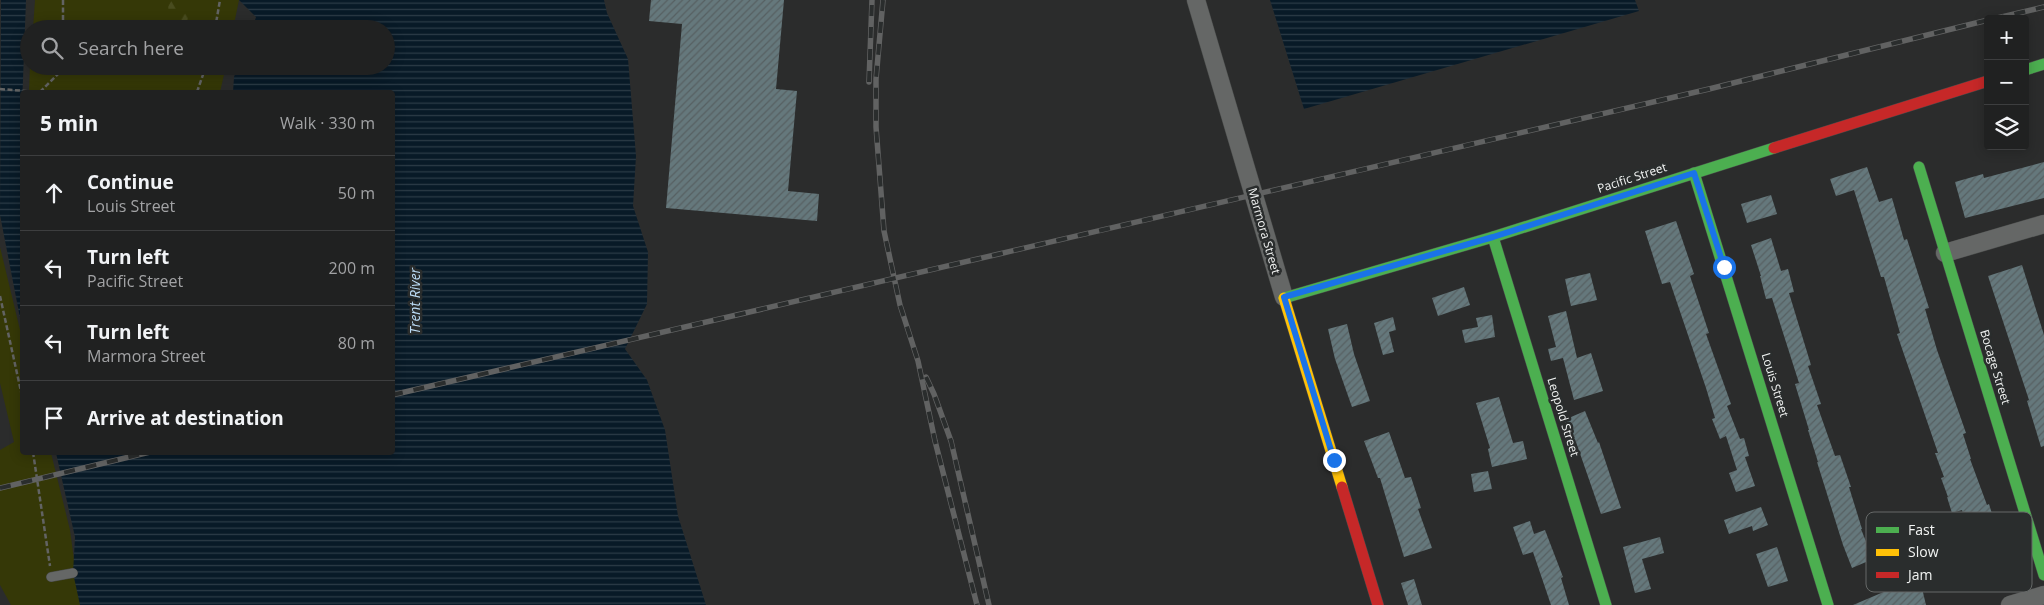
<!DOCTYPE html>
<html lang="en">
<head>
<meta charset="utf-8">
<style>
  body { margin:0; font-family:"Open Sans",sans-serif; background:#28292a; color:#f1f3f6 }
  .controls { position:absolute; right:15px; top:15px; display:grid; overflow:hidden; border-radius:5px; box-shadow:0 2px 12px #0003 }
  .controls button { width:45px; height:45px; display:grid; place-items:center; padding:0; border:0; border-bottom:1px solid #3d3e3f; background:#202121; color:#f1f3f6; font:25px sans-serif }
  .stop { position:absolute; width:15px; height:15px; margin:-11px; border:4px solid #1a73e8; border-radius:50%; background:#fff }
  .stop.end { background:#1a73e8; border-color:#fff; box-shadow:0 1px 5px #0008 }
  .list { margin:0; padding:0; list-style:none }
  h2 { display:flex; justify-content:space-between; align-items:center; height:65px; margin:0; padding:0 20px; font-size:21px }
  h2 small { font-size:16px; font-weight:400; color:#a2a3a5 }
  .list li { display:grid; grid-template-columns:32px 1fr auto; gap:15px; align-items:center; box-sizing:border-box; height:75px; padding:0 20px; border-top:1px solid #3d3e3f }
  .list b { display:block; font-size:19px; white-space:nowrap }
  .list p { margin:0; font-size:16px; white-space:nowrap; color:#a2a3a5 }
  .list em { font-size:16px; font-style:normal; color:#a2a3a5 }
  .icon { flex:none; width:28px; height:28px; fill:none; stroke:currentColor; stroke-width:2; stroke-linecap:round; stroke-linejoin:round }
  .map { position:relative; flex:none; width:2044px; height:605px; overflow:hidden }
  .search { position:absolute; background:#202121; box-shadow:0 2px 12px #0003; left:20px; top:20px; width:375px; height:55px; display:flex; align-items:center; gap:12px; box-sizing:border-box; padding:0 18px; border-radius:28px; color:#a2a3a5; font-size:19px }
  .panel { position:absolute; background:#202121; box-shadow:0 2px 12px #0003; left:20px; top:90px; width:375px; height:365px; border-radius:5px }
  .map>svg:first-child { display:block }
  .green { fill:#353807 }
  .forest { fill:url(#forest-firs) }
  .water { fill:url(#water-rules) }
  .building { fill:url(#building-hatch) }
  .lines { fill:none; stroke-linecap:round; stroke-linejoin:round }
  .lane-casing { stroke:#484a49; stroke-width:10 }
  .street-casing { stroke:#484a49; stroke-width:19 }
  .fast-casing { stroke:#484a49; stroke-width:12 }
  .slow-casing { stroke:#484a49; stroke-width:12 }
  .jam-casing { stroke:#484a49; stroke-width:12 }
  .path { stroke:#626363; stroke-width:2.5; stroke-dasharray:5 2.5; stroke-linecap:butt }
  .lane { stroke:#656766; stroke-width:9 }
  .street { stroke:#656766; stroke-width:18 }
  .fast { stroke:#4caf50; stroke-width:11 }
  .slow { stroke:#ffc107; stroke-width:11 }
  .jam { stroke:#c62828; stroke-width:11 }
  .rail-casing { stroke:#616262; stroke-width:5.5 }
  .rail { stroke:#2a2d2d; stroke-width:4; stroke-dasharray:11; stroke-linecap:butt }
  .route { stroke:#1a73e8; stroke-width:6 }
  .labels { text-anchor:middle; stroke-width:5; stroke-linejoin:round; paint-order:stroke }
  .street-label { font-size:12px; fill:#f2f4f3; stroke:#2a2d2d }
  .water-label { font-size:14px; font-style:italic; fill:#bcdcf6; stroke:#2a2d2d }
  .key { fill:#2a2d2d; stroke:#666968; stroke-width:1 }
  .key-label { font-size:14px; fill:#f2f4f3 }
</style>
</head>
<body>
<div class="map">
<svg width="2044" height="605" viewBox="0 0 2044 605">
  <defs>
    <pattern id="forest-firs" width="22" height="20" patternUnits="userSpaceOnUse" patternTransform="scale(1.25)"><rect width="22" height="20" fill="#353807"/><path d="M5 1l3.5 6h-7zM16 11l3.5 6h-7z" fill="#494c1f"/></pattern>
    <pattern id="water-rules" width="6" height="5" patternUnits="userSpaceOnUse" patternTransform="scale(1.25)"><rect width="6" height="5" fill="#081a27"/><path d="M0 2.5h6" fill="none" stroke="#2c3c47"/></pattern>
    <pattern id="building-hatch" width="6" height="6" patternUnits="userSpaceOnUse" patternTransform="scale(1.25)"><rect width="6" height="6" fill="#65787c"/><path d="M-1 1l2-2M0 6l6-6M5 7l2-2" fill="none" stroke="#576062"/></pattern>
  </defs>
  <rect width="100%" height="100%" fill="#2b2c2c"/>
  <g class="green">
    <polygon points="35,0 239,0 233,29 33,29"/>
    <polygon points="30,66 226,66 220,92 29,92"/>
    <polygon points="0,247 22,338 22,452 51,453 70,530 80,605 11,605 0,585 0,450 14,442 0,383"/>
  </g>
  <polygon class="forest" points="168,0 195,0 187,21 169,24"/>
  <g class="water">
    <polygon points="1,0 26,0 22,106 22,328 0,215"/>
    <polygon points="239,0 604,0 607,13 628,59 636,156 633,206 648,252 647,304 625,349 647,380 665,430 678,516 706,605 80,605 73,573 75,537 56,453 392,452 392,92 233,92 234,77 238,66 386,66 386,29 252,29 256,17"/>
    <polygon points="1270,0 1635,0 1639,11 1304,109"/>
  </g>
  <g class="building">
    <polygon points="651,0 784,0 776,89 797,91 788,191 819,194 817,221 666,208 682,24 649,21"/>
    <polygon points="2044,162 2044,198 1965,218 1955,182 1983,174 1984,178"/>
    <polygon points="1867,167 1879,202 1892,198 1904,240 1907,239 1929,308 1925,309 1937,350 1966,433 1963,434 1971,459 1970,459 1987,505 1989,504 1997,530 1994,531 2001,557 2003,556 2010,577 1969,590 1962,570 1977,565 1962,510 1952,513 1947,497 1948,497 1941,478 1944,477 1935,453 1938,453 1897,334 1900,333 1884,277 1881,277 1854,190 1836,196 1830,179"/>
    <polygon points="1771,195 1777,214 1747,223 1741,204"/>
    <polygon points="1676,221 1694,274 1690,276 1709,333 1706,334 1731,404 1727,406 1740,439 1744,438 1749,456 1745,457 1755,486 1736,492 1729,473 1737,470 1726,436 1720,439 1712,419 1715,418 1706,388 1670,282 1662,284 1645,231"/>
    <polygon points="1771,238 1781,271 1788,269 1794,292 1789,293 1811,365 1808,366 1821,404 1817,405 1835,456 1840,455 1851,487 1849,487 1862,529 1861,529 1873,559 1852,568 1843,545 1817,462 1818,462 1808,430 1809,430 1795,384 1799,383 1772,298 1766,299 1760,276 1761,276 1751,245"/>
    <polygon points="2022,265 2044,335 2044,446 2041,447 2027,401 2029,400 1988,276"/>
    <polygon points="1590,273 1597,300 1571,306 1565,279"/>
    <polygon points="1464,287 1470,305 1438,316 1432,298"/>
    <polygon points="1566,311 1577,358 1591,353 1603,391 1574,400 1563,358 1551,361 1548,349 1556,347 1548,316"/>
    <polygon points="1492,315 1495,337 1465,343 1462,330 1478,327 1476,318"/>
    <polygon points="1393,317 1396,330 1389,332 1394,352 1383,355 1374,323"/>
    <polygon points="1347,324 1354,354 1370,401 1352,407 1335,359 1328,329"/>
    <polygon points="1499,397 1513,443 1523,441 1527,459 1492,467 1488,449 1490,448 1476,403"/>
    <polygon points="1585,411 1598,443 1599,442 1621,508 1601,514 1576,442 1573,443 1564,420"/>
    <polygon points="1389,432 1405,478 1411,477 1421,508 1418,509 1432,548 1404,557 1380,478 1378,478 1364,441"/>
    <polygon points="1488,471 1492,489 1474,492 1471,474"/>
    <polygon points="1761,507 1768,525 1753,531 1752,526 1729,534 1724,520"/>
    <polygon points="1530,521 1534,534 1545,530 1563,577 1561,578 1569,605 1551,605 1533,552 1523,555 1513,527"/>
    <polygon points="1660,537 1664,553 1642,559 1651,589 1635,593 1623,547"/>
    <polygon points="1777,547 1788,581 1768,587 1756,554"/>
    <polygon points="1903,576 1905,588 1921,584 1926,605 1853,605 1893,588 1891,579"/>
    <polygon points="1414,579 1422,605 1408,605 1401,583"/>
  </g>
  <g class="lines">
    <defs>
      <polyline id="lane" points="51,577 73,573"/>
      <g id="street">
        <polyline points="1196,0 1284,297"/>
        <polyline points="1945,253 2044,224"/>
        <polyline points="2010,605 2044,595"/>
      </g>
      <g id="fast">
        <polyline points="2025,70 2044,64"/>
        <polyline points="1919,167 2044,575"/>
        <polyline points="1694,173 1828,605"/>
        <polyline points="1493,237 1606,605"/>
        <polyline points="1284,298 1493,237 1774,148"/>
      </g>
      <polyline id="slow" points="1284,298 1342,487"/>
      <g id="jam">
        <polyline points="1774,148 1988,81"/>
        <polyline points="1342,487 1378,605"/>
      </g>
    </defs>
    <use href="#lane" class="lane-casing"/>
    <use href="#street" class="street-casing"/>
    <use href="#fast" class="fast-casing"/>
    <use href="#slow" class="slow-casing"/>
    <use href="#jam" class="jam-casing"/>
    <g class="path">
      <polyline points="63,0 63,29"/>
      <polyline points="215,29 220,0"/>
      <polyline points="0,89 38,92"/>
      <polyline points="40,92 60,72 60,66"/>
      <polyline points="197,92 206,66"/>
      <polyline points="0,296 22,396"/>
      <polyline points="33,452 50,566"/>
    </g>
    <use href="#lane" class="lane"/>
    <use href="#street" class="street"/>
    <use href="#fast" class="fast"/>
    <use href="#slow" class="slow"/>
    <use href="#jam" class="jam"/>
    <defs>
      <g id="rail">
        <polyline points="883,0 876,79 876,127 884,231 900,305 918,361 935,441 977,605"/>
        <polyline points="1993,19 2044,7"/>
        <polyline points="869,82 872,0"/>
        <polyline points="926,377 934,394 951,441 989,605"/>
        <polyline points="392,395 1709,89 1988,20"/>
        <polyline points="0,488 150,452"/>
      </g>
    </defs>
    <use href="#rail" class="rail-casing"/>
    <use href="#rail" class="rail"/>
  </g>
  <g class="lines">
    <polyline class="route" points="1334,460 1284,297 1493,237 1694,173 1724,267"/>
  </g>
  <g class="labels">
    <g class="street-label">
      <text transform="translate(1632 178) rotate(-18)" y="4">Pacific Street</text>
      <text transform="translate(1264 231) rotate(74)" y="4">Marmora Street</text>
      <text transform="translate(1995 367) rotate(73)" y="4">Bocage Street</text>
      <text transform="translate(1775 385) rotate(73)" y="4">Louis Street</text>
      <text transform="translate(1563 417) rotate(73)" y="4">Leopold Street</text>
    </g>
    <g class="water-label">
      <text transform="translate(415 301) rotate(-90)" y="5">Trent River</text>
    </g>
  </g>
  <rect x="1866" y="512" width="166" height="80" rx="8" class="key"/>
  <rect x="1876" y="527" width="23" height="6" fill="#4caf50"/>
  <rect x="1876" y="549" width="23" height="7" fill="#ffc107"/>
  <rect x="1876" y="572" width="23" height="6" fill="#c62828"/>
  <g class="key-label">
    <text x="1908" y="535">Fast</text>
    <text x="1908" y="557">Slow</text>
    <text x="1908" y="580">Jam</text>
  </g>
</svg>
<div class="controls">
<button>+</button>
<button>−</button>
<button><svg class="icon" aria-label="layers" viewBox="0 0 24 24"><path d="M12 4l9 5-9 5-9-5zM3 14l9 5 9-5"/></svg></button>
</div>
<div class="stop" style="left:1724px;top:267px"></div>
<div class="stop end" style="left:1334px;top:460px"></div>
<div class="search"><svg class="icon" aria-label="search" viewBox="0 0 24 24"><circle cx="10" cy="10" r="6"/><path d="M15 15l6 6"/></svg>Search here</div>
<section class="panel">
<h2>5 min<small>Walk · 330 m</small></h2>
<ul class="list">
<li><svg class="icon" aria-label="ahead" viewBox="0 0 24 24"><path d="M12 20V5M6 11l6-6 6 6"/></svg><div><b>Continue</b><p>Louis Street</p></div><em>50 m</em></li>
<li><svg class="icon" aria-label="left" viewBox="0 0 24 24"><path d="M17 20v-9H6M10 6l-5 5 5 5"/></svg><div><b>Turn left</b><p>Pacific Street</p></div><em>200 m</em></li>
<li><svg class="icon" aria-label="left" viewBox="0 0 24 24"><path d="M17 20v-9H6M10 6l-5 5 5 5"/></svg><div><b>Turn left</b><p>Marmora Street</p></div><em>80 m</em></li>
<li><svg class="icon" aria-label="arrive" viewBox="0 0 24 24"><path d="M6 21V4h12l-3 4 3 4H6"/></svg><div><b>Arrive at destination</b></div></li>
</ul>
</section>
</div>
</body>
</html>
